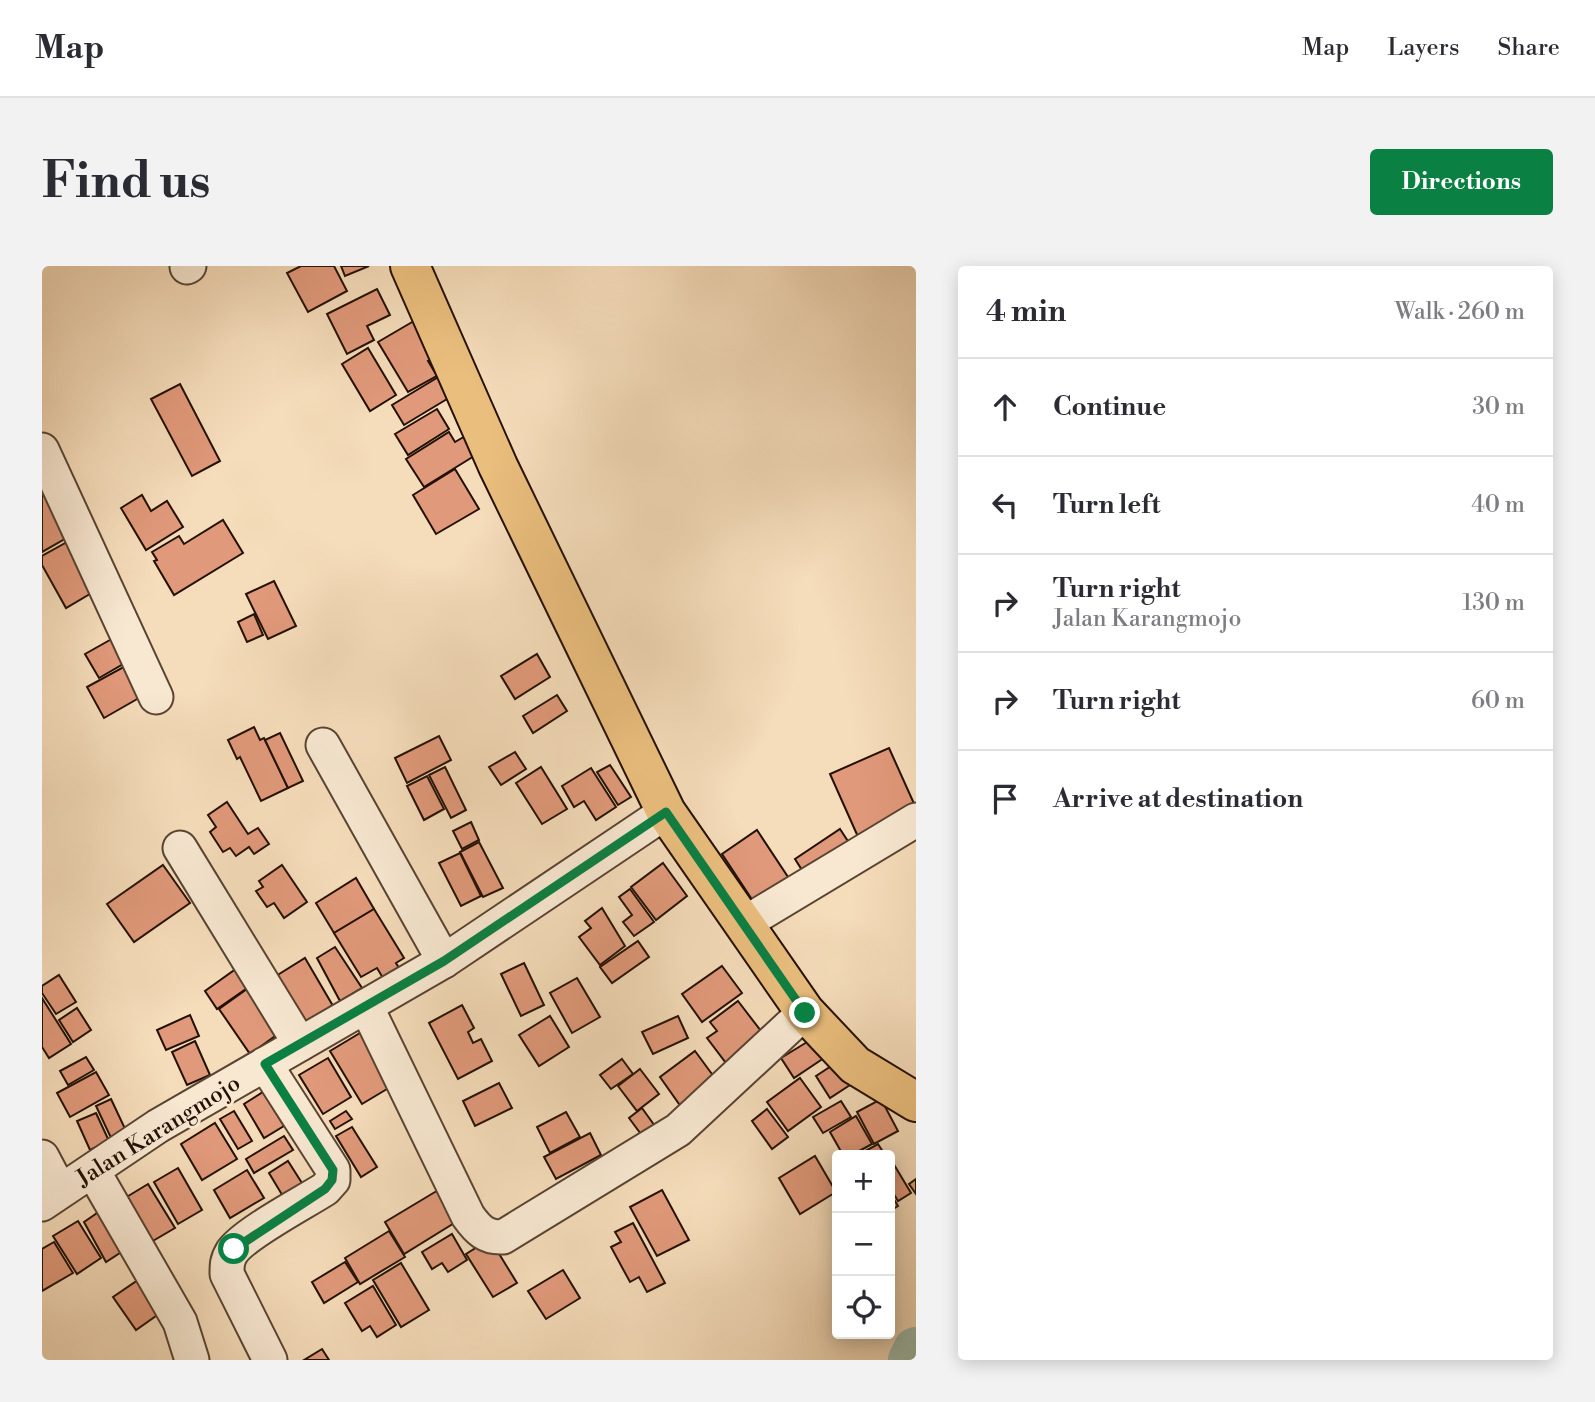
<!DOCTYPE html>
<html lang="en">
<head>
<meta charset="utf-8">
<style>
  body { margin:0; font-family:"Libre Bodoni",serif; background:#f2f2f3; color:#2b2b33 }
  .controls { position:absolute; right:21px; bottom:21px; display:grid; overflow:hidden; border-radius:7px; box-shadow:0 4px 18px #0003 }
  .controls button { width:63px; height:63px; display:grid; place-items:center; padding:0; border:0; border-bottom:2px solid #e1e1e2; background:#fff; color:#2b2b33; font:35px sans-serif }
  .stop { position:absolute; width:21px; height:21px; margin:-16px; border:5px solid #0b8043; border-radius:50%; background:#fff }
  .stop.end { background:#0b8043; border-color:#fff; box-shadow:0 2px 7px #0008 }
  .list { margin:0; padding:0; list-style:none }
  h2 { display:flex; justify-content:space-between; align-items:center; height:91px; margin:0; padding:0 28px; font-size:30px }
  h2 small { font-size:23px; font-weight:400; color:#7c7c81 }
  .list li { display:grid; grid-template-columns:46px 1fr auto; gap:21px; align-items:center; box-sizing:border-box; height:98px; padding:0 28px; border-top:2px solid #e1e1e2 }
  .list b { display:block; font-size:26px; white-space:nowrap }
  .list p { margin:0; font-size:23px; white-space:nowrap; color:#7c7c81 }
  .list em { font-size:23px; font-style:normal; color:#7c7c81 }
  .icon { flex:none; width:38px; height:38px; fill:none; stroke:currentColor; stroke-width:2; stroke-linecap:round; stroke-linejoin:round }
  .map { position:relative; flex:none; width:874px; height:1094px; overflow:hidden; border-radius:7px }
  header { display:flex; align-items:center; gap:42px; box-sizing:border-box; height:98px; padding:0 35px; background:#fff; border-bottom:2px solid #e1e1e2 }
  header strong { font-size:33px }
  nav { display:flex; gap:38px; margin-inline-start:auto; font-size:24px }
  .intro { display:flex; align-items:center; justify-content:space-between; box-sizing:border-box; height:168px; padding:0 42px }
  h1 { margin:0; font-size:49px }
  .button { padding:18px 32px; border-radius:7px; background:#0b8043; color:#fff; font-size:24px; font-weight:700 }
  main { display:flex; gap:42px; padding:0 42px }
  aside { flex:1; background:#fff; border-radius:7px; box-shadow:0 4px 18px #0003 }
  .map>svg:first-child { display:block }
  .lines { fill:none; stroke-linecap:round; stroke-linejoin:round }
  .river { stroke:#9cbcae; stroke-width:46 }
  .building { fill:#e0997a; stroke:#241105; stroke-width:2 }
  .minor-casing { stroke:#584432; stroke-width:37 }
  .major-casing { stroke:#241105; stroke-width:42 }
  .minor { stroke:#f8e8d2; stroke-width:33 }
  .major { stroke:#eabe7d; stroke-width:38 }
  .route { stroke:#0b8043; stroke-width:9 }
  .labels { text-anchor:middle; stroke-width:6; stroke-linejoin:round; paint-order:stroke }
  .street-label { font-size:23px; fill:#241105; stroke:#f8e8d2 }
</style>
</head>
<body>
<header>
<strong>Map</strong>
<nav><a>Map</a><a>Layers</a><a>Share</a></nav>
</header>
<div class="intro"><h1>Find us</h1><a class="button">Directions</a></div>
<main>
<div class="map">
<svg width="874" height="1094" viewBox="0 0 874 1094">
  <rect width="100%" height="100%" fill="#f5dcba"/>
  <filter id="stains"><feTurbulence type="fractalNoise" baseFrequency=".00286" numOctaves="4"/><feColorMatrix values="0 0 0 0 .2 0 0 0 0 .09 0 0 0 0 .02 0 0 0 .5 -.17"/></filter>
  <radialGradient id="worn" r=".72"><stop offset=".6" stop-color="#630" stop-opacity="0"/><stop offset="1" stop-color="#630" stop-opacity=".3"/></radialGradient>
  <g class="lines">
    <polyline class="river" points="869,1094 874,1084"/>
  </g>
  <g class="building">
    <polygon points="259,0 292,0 305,25 266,46 245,7"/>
    <polygon points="299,0 327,0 303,10"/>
    <polygon points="335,23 348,49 325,60 332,74 305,88 285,48"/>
    <polygon points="377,52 399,88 386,95 395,110 366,126 336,76"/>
    <polygon points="326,82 354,129 328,145 300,98"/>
    <polygon points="403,107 415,127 362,159 350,139"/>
    <polygon points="138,118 178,195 150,210 109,133"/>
    <polygon points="395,143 407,163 366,189 353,168"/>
    <polygon points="407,166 413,176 425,169 437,187 382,221 364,193"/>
    <polygon points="413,203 437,243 394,268 371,229"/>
    <polygon points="0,221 28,270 0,286"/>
    <polygon points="100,229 109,245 125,235 141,261 104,284 79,242"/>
    <polygon points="181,254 201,287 132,329 112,295 115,294 110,286 137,270 142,278"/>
    <polygon points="25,276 53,325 24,342 0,299 0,290"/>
    <polygon points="232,315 254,360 226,373 204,328"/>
    <polygon points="212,348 221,369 205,376 196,356"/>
    <polygon points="75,370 88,394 57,412 43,388"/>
    <polygon points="495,388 508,411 473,433 459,410"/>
    <polygon points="87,398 104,428 62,452 45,421"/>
    <polygon points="515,429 525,445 491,467 481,450"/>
    <polygon points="212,461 218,474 222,472 246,522 219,535 198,491 195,493 186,474"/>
    <polygon points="238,467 261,515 246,522 223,474"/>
    <polygon points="397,470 409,494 365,517 353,492"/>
    <polygon points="847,482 874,542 817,573 788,508"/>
    <polygon points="473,486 484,503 459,519 447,501"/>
    <polygon points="568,499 589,531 576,539 555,506"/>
    <polygon points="403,501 424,544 409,552 387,509"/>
    <polygon points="499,501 525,543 500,558 474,517"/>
    <polygon points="549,502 574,541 554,554 542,535 532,541 520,520"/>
    <polygon points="385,510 402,543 382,554 365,520"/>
    <polygon points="185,536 206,568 216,562 227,578 212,588 207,581 194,590 188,582 181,586 168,566 174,561 166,549"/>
    <polygon points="429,556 437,574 420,583 411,565"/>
    <polygon points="798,563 813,586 767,615 753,593"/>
    <polygon points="715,564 748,614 713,638 680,588"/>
    <polygon points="437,576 461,622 441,631 418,586"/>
    <polygon points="418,587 439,630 419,640 397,597"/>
    <polygon points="621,597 645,630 614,654 589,621"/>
    <polygon points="121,599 148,637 92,676 65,638"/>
    <polygon points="240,599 265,636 242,652 232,637 225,641 214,625 221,621 217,615"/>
    <polygon points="314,612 332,643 292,667 274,637"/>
    <polygon points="588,623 612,656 592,670 581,656 590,649 577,631"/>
    <polygon points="560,642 583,680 558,699 537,671 549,662 543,655"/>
    <polygon points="332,643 362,692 354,697 360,707 344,717 335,702 319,711 292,667"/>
    <polygon points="596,675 607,691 570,717 558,701"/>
    <polygon points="293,681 320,722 298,735 275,692"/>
    <polygon points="263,692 291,740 262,757 234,710"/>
    <polygon points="482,697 502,739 479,750 459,708"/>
    <polygon points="198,700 211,718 175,743 163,725"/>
    <polygon points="680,700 700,727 660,756 640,728"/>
    <polygon points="17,709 34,736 14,748 0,727 0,720"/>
    <polygon points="535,712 558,751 530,767 508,727"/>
    <polygon points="205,723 236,768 208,788 177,743"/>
    <polygon points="0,732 29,778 7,792 0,781"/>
    <polygon points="696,735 722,769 684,797 665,772 675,765 668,756"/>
    <polygon points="420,739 432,762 426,766 431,777 439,773 450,795 416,813 387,757"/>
    <polygon points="35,742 49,764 31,776 17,754"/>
    <polygon points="148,749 157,770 124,784 115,764"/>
    <polygon points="508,750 527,781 497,800 477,769"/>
    <polygon points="636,750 646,772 611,788 600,766"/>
    <polygon points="323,764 355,817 320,838 288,785"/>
    <polygon points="770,773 782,792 752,812 739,792"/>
    <polygon points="153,775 168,809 145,819 130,786"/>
    <polygon points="653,785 678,819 642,845 618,811"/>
    <polygon points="44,791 52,804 26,819 18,805"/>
    <polygon points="286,792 309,831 281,848 257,809"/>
    <polygon points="580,793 591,808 569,823 558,809"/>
    <polygon points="794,797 808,819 788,832 774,810"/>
    <polygon points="598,803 617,828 595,845 576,820"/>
    <polygon points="54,806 67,829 28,851 15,827"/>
    <polygon points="758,812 779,841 746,865 725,836"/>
    <polygon points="457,817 470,842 433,860 421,835"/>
    <polygon points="221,826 242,860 222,872 202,838"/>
    <polygon points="69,833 85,867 70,874 54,840"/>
    <polygon points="839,833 856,865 832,878 815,846"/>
    <polygon points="799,835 809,851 781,867 771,851"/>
    <polygon points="600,842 620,870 607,879 587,852"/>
    <polygon points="725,843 746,871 730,883 710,855"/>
    <polygon points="192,845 210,875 196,883 178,853"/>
    <polygon points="304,845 310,853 293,863 288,855"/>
    <polygon points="524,846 538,871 508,887 495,861"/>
    <polygon points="54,847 67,875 48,884 35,855"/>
    <polygon points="814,850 830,878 810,889 801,889 788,866"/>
    <polygon points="173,857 195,893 160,914 139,878"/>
    <polygon points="310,861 335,901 319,911 294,870"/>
    <polygon points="548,867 559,889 514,913 502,891"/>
    <polygon points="242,870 251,884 212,907 204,893"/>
    <polygon points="836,878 843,889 816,889"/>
    <polygon points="773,890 794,926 758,948 737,912"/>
    <polygon points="848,892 869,927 856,935 848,922"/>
    <polygon points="246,895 265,925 245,937 227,907"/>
    <polygon points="136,902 160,944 136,958 112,916"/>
    <polygon points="205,904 222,932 188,952 172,924"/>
    <polygon points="874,913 874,928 867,918"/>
    <polygon points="106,918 133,962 104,979 78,935"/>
    <polygon points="403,920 422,951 362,988 343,956"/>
    <polygon points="620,924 647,974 615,990 588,941"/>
    <polygon points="848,927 856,940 848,945"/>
    <polygon points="61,943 84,983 64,996 42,956"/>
    <polygon points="36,955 59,992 35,1008 11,970"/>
    <polygon points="591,957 623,1017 605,1026 597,1011 588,1016 569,981 579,976 573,966"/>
    <polygon points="347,965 363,991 318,1018 303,992"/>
    <polygon points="410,968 425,994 406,1006 400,997 390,1003 380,986"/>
    <polygon points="448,973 475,1017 451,1031 424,988"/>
    <polygon points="12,976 31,1007 0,1025 0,983"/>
    <polygon points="303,996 316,1016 282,1037 270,1016"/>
    <polygon points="359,997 387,1044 359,1061 331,1014"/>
    <polygon points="521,1004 538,1032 504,1053 486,1025"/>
    <polygon points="99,1012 121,1045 94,1064 71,1031"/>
    <polygon points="331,1020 354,1059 335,1071 328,1060 320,1065 303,1037"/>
    <polygon points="280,1083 287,1094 262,1094"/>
  </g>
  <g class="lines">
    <defs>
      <g id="minor">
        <polyline points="145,1 147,0"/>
        <polyline points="0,184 114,431"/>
        <polyline points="281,479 402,695"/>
        <polyline points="138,582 258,778"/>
        <polyline points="703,657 874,554"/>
        <path d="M324,740L426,950C436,964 444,972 461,971L636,864L763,746"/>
        <path d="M223,798L291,904V914L283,923C261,937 202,968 190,986C185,994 185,999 185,1008L228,1094"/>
        <polyline points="0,891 18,925"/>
        <polyline points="51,905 138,1056 150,1094"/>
        <polyline points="0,938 116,860 402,695 624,546"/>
      </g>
      <polyline id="major" points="368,0 456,200 624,546 763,746 813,799 874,836"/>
    </defs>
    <use href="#minor" class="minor-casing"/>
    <use href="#major" class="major-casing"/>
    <use href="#minor" class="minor"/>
    <use href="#major" class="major"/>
  </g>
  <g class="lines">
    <polyline class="route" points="192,983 283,923 290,914 291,904 223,798 402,695 624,546 763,747"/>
  </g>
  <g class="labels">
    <g class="street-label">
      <text transform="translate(116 864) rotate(-32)" y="8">Jalan Karangmojo</text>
    </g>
  </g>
  <rect width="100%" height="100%" filter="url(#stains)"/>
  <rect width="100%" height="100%" fill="url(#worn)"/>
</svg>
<div class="controls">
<button>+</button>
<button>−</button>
<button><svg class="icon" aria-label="locate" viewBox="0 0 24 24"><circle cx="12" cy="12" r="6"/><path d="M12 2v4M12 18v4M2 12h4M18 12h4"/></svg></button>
</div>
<div class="stop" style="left:192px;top:983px"></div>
<div class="stop end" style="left:763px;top:747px"></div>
</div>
<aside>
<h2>4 min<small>Walk · 260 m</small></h2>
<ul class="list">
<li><svg class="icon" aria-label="ahead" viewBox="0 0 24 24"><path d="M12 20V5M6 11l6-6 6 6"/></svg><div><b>Continue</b></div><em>30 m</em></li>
<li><svg class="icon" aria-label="left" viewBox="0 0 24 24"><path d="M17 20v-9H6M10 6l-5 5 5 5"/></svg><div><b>Turn left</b></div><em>40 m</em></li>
<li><svg class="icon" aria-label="right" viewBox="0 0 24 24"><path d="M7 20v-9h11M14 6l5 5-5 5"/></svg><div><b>Turn right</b><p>Jalan Karangmojo</p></div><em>130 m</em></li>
<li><svg class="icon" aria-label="right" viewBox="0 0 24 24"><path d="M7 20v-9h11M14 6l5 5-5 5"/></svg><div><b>Turn right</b></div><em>60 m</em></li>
<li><svg class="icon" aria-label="arrive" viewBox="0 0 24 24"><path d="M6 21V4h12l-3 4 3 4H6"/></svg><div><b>Arrive at destination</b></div></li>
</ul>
</aside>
</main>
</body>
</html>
